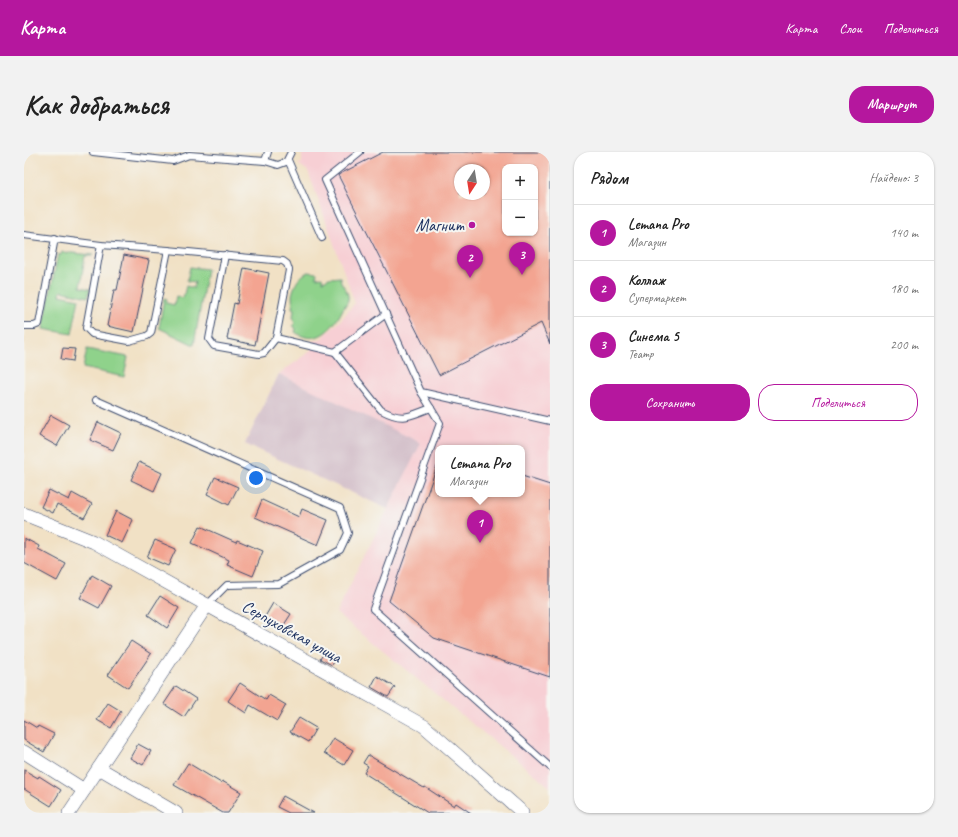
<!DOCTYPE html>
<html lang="ru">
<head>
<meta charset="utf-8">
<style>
  body { margin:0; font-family:Caveat,sans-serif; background:#f2f2f2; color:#222 }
  .controls { position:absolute; right:12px; top:12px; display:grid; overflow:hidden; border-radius:8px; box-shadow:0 1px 3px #0004 }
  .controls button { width:36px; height:36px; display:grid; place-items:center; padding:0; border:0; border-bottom:1px solid #e0e0e0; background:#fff; color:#222; font:20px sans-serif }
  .compass { position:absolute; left:430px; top:12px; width:36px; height:36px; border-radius:50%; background:#fff; box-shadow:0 1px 3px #0004; rotate:192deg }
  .you { position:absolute; left:232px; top:326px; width:14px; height:14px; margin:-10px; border:3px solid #fff; border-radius:50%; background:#1a73e8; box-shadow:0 0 0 6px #1a73e833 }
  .badge { display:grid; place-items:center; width:26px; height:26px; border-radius:50%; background:#b5179e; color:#fff; font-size:13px; font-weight:700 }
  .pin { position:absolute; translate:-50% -33px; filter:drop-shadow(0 1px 2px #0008) }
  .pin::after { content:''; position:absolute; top:21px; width:14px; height:12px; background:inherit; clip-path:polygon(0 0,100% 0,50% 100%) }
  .popup { position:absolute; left:411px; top:293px; width:90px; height:52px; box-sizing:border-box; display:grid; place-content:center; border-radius:8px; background:#fff; filter:drop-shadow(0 1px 3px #0005); font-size:13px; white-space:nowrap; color:#767676 }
  .popup b { font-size:15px; color:#222 }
  .popup::after { content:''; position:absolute; left:50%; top:100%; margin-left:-8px; border:8px solid transparent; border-top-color:#fff }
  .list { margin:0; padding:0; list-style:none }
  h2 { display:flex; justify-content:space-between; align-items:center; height:52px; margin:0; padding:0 16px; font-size:17px }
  h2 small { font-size:13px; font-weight:400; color:#767676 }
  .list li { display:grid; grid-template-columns:26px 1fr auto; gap:12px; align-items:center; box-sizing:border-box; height:56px; padding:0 16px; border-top:1px solid #e0e0e0 }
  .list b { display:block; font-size:15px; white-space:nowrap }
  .list p { margin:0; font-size:13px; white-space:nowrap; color:#767676 }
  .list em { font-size:13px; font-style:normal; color:#767676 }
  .actions { display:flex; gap:8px; padding:12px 16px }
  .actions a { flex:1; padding:9px 0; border:1px solid #b5179e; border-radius:16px; text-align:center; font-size:14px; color:#b5179e }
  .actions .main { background:#b5179e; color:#fff }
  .map { position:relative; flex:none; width:526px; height:661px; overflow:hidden; border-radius:16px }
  header { display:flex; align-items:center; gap:24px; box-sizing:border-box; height:56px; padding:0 20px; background:#b5179e; color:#fff }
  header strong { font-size:19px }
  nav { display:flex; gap:22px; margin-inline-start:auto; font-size:14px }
  .intro { display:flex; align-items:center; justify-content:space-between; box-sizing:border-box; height:96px; padding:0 24px }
  h1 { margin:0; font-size:28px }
  .button { padding:10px 18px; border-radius:16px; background:#b5179e; color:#fff; font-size:14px; font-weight:700 }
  main { display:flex; gap:24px; padding:0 24px }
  aside { flex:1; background:#fff; border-radius:16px; box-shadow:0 1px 3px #0004 }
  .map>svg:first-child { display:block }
  .built { fill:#f7cfd4; fill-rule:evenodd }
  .industrial { fill:#d2bdc8 }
  .green { fill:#8fd28b; stroke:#558074 }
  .building { fill:#f3a491; fill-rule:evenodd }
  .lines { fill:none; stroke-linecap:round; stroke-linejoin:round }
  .lane-casing { stroke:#3b4a6d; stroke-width:8 }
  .street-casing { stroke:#3b4a6d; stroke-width:14 }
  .lane { stroke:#fff; stroke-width:6 }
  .street { stroke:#fff; stroke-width:13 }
  .poi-dot { fill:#b5179e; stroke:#f6f6f2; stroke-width:1.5 }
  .labels { text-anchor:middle; stroke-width:4; stroke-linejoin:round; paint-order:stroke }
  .poi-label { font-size:17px; fill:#1b2f5e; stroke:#f6f6f2; text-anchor:end }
  .street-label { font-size:17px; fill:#1b2f5e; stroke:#f6f6f2 }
</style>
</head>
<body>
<header>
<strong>Карта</strong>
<nav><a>Карта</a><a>Слои</a><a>Поделиться</a></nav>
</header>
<div class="intro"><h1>Как добраться</h1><a class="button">Маршрут</a></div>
<main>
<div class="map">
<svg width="526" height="661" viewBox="0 0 526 661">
  <rect width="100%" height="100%" fill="#f6f6f2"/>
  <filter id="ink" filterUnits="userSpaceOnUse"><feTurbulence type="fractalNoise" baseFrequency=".025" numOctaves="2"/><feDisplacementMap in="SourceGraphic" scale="8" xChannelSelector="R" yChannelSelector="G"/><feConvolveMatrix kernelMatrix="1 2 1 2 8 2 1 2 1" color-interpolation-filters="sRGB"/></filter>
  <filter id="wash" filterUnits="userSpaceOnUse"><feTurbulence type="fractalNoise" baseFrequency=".012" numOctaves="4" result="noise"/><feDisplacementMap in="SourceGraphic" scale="16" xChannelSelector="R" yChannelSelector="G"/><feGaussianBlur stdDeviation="0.9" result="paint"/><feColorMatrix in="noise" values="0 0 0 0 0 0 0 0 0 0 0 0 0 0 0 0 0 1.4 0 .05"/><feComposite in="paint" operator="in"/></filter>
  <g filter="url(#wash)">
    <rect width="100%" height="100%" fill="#f1e1c5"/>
    <path class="built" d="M278,0H526V635L312,461L364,357L221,292L255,222L284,201L287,198V189L296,188L316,169L331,151L284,19L274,12L278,11ZM481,15H511V81H481ZM436,18H460V42H436ZM414,296H498V342H414Z"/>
    <polygon class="industrial" points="255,222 397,291 364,357 221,292"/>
    <g class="green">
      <polygon points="38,100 69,103 68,104 61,104 56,135 66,137 64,145 37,139 36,143 55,147 48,182 19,177 34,102 37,103"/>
      <polygon points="166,115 183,117 170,193 135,176 140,146 143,147 142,151 150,153 152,144 159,146 162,134 170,136 171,130 163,129"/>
      <path d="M284,120L293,121L292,126L298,125L299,129L305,126L316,125C316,133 326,139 324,148C323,152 319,156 318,159C309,177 292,195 271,180L272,177L269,173L271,172L269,165L270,157L268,156C269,151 268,147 268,143C270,133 275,124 284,120Z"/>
      <polygon points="63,197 104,205 100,225 59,216"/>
    </g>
    <g id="blocks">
      <g class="building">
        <path d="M359,0H526V192L517,171L415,223L314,23ZM481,15H511V81H481ZM436,18H460V42H436Z"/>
        <polygon points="100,103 125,108 110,180 83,174 90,138 93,138"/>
        <polygon points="220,116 245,121 231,193 203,187 210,151 213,152"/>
        <polygon points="39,196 51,197 49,209 37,207"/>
        <polygon points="27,263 45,273 33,294 15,284"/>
        <polygon points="74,270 97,281 89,298 66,288"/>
        <polygon points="115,310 138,321 130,339 107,328"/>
        <polygon points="413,314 414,314 414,342 498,342 498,324 526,333 526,525 410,486 365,449"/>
        <polygon points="191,325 214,335 205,353 183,342"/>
        <polygon points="25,338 45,348 48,341 68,352 60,366 33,352 29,361 17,355"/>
        <polygon points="238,348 275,365 278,357 304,368 294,393 231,365"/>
        <polygon points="92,359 109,368 98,391 81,383"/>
        <polygon points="176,374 212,390 213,388 239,399 229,424 203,413 205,408 168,391"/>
        <polygon points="0,386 15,394 14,397 42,412 33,429 0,411"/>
        <polygon points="131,388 152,397 144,414 123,405"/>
        <polygon points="68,423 87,434 75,456 56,446"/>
        <polygon points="136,444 155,456 143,476 124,463"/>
        <polygon points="249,451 267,462 256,479 239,468"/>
        <polygon points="107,489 127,502 104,536 84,523"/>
        <polygon points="302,498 313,505 308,513 296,507"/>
        <polygon points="353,524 371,535 364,545 347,535"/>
        <polygon points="216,531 242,548 245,543 262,553 253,569 226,553 222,561 204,549"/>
        <polygon points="152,534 172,547 160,565 140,552"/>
        <polygon points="84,551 97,559 87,576 73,568"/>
        <polygon points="275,566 292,576 284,590 266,580"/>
        <polygon points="0,568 13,576 14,574 30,582 20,600 0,588"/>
        <polygon points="309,586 329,598 320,613 300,601"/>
        <polygon points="114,592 127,599 119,613 106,606"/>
        <polygon points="344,603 400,636 401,635 430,654 432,651 447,661 404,661 340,621 344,614 339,611"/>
        <polygon points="164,611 197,631 198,629 217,640 204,661 199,661 150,633"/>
        <polygon points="0,618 14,626 15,624 37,638 27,654 0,637"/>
        <polygon points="259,644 290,661 265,661 253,655"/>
      </g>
    </g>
  </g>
  <g filter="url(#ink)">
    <use href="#blocks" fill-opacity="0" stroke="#3b4a6d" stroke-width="1"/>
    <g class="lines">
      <defs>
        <g id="lane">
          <polyline points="69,0 149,9 165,3 241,9 254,13 262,10 267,0"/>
          <polyline points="336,0 301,28 397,240 526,269"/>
          <polyline points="264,8 298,86"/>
          <polyline points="241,9 244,0"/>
          <polyline points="0,83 77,93 144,98 259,109 263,112 265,118 252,186 311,200"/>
          <polyline points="77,93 62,176 68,182 105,189 123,184 127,181 144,98"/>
          <polyline points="201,103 185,187 190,194 235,202 240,201 252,186"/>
          <path d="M362,162L311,200L357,258C380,270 384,264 407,256"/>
          <polyline points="0,174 10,174 15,172 31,86"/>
          <polyline points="397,240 416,271 349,457 526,615"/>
          <polyline points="72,248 316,356 324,381 316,398 255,432 203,433 183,453"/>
        </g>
        <g id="street">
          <polyline points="0,362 70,390 400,574 498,660"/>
          <polyline points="0,600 60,638"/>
          <polyline points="75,616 152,661"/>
          <polyline points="45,661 183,453"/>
        </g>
      </defs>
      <use href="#lane" class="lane-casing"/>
      <use href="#street" class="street-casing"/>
      <use href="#lane" class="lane"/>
      <use href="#street" class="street"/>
    </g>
  </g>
  <circle class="poi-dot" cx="448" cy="73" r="4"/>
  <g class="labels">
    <g class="poi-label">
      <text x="440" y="79">Магнит</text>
    </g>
    <g class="street-label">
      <text transform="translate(268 479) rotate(29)" y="6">Серпуховская улица</text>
    </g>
  </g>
</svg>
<div class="controls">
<button>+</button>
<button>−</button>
</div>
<svg class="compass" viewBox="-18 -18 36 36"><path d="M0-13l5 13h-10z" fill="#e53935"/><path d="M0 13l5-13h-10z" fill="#767676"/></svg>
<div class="you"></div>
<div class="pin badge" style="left:456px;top:391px">1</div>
<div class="popup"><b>Lemana Pro</b>Магазин</div>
<div class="pin badge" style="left:446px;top:126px">2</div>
<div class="pin badge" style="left:498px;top:123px">3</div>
</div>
<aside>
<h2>Рядом<small>Найдено: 3</small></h2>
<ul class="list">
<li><span class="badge">1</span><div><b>Lemana Pro</b><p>Магазин</p></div><em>140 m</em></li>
<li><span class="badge">2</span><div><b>Коллаж</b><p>Супермаркет</p></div><em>180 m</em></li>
<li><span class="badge">3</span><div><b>Синема 5</b><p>Театр</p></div><em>200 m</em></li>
</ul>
<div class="actions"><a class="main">Сохранить</a><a>Поделиться</a></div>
</aside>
</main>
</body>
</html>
